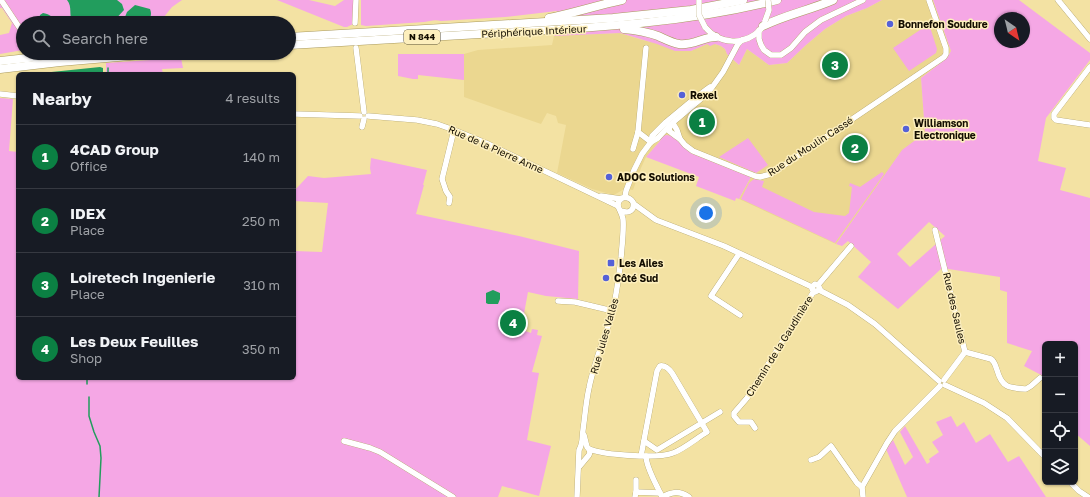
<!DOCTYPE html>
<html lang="en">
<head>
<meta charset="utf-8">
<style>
  body { margin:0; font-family:"Golos Text",sans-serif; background:#242831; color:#f1f3f6 }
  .controls { position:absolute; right:12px; bottom:12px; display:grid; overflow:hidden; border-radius:6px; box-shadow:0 1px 3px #0004 }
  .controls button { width:36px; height:36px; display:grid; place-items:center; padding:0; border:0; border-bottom:1px solid #363941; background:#171b24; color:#f1f3f6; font:20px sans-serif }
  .compass { position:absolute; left:994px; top:12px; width:36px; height:36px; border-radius:50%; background:#171b24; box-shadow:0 1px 3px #0004; rotate:145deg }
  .you { position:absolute; left:706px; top:213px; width:14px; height:14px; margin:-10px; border:3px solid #fff; border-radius:50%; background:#1a73e8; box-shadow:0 0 0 6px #1a73e833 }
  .badge { display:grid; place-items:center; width:26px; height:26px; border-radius:50%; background:#0b8043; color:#fff; font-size:13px; font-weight:700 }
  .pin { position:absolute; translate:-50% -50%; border:2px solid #fff; box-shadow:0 1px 4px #0006 }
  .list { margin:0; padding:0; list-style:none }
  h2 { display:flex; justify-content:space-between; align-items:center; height:52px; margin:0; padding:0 16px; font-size:17px }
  h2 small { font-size:13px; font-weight:400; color:#9ea1a6 }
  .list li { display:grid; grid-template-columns:26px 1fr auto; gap:12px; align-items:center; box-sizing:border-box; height:64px; padding:0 16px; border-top:1px solid #363941 }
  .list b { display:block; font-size:15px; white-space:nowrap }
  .list p { margin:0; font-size:13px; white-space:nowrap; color:#9ea1a6 }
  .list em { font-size:13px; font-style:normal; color:#9ea1a6 }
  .icon { flex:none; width:22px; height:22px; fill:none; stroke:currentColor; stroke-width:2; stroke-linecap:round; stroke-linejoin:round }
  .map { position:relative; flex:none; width:1090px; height:497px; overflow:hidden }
  .search { position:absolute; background:#171b24; box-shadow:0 1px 3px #0004; left:16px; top:16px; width:280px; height:44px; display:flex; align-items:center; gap:10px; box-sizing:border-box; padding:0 14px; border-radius:22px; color:#9ea1a6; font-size:15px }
  .panel { position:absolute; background:#171b24; box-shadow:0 1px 3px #0004; left:16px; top:72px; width:280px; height:308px; border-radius:6px }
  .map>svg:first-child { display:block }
  .built { fill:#ebd790 }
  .green { fill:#f5a7e5; fill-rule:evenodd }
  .water { fill:#229d5d }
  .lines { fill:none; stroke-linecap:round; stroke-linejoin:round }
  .stream { stroke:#229d5d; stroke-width:1.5 }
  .minor-casing { stroke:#aa9a5d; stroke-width:6 }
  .highway-casing { stroke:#aa9a5d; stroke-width:9 }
  .minor { stroke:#fff; stroke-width:5.5 }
  .highway { stroke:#fff; stroke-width:8 }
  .minor-bridge-casing { stroke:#aa9a5d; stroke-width:6; stroke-linecap:butt }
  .minor-bridge { stroke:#fff; stroke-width:5.5 }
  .poi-dot { fill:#5561d7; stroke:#fdefbd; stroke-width:1.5 }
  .labels { text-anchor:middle; stroke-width:3; stroke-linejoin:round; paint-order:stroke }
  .shield { fill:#fdefbd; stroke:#595139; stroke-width:1 }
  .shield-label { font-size:9px; font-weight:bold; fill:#130d00 }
  .poi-label { font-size:10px; font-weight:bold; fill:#130d00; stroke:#fdefbd; text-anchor:start }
  .street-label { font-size:10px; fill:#130d00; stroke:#fdefbd }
</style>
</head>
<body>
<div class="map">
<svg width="1090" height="497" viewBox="0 0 1090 497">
  <rect width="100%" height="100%" fill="#f3e2a3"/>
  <polygon class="built" points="882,0 933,0 951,51 947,58 921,78 925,133 902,151 836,244 739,199 751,177 693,154 662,137 660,141 646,157 641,168 633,190 624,189 614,195 592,189 557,173 566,125 558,123 556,116 547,113 541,124 464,97 464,54 478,50 552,45 554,36 620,33 642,40 691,51 707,44 715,44 721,46 725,49 727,54 739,65 747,49 769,65 787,63 806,45 825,29 846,16 867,8"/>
  <g class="green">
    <polygon points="0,0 182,0 172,7 159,23 23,23 23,50 0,54 0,35 9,33 12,23 2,8 0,8"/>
    <polygon points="277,0 309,0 335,6 344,0 353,0 353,24 347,27 344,27"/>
    <path d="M361,0H882L867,8L846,16L825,29L806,45L787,63L769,65L747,49L739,65L727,54L725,49L721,46L715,44L710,46L707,44L691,51H675L657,44L620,33L554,36L557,11L505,17L441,21C435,19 430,21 424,22L366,26L361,25Z"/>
    <path d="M933,0H1019L1090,53V60L1046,118L1038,161L1066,168L1060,190L1090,198V446L1075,433V344H1045V377L1024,366L1032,351L1007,343V292L1000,290V277L942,268L898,309L858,277L871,262L848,241L842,246L836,244L902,150L925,133L921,78L947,58L951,51ZM1000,18H1024V42H1000ZM929,222L945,236L910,267L897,254Z"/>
    <polygon points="929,24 937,49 936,53 909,71 893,48"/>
    <polygon points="398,54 464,54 464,80 418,75 418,79 413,79 398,76"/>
    <polygon points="181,58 183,68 162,69 163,74 106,74 106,63"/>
    <polygon points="0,98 13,99 9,151 18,152 18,378 294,378 294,251 322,252 328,203 294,201 294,191 308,176 324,178 371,174 370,168 371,158 427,170 423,185 424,185 416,214 519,236 579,251 578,299 546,296 528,292 523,319 519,329 531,333 532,329 538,330 537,335 542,336 532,372 539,373 527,440 551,446 539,496 502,486 498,497 0,497"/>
    <path d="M666,135C678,136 683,148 693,154L751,177L739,199L736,198L735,201L696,186L699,177L646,157L660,141L662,137Z"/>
    <polygon points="748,138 768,165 756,173 719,157"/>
    <polygon points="882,172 884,174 835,243 741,199 749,183 754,179 764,181 762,187 814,212 845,216 849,213 852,187 849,186 850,183 860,187"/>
    <polygon points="951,416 957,427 964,422 976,443 990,434 1008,462 1019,456 1046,497 907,497 886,449 893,440 905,465 913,457 900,432 905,426 927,464 930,462 929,459 939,452 932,442 943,435 936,422"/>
  </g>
  <g class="water">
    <path d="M67,0H117L122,4L124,10L112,23H73C68,15 73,7 67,0Z"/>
    <path d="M135,5L150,9C156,24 133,26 125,17L127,12Z"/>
    <path d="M43,13C49,14 52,17 57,19C61,21 63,20 67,23H38V22L40,15Z"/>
    <polygon points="100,67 103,68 103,74 32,74"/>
    <polygon points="493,290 500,293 500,299 498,304 488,304 486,303 486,293"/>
  </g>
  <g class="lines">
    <g class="stream">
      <polyline points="108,68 108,74"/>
      <polyline points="87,378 87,384"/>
      <polyline points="89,397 89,416 94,432 100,446 101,458 99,497"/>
    </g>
    <defs>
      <g id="minor">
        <polyline points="1,0 23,33"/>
        <polyline points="1058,0 1090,39"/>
        <polyline points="355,23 356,0"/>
        <path d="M705,27C720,45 745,46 761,29"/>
        <polyline points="759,30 759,39 761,45 764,50 771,55 781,55 791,48 805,32 821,20 863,0"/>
        <polyline points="356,48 364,112"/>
        <polyline points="1090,67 1054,114 1054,118 1056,120 1090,125"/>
        <polyline points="0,94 18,96"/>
        <polyline points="294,114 360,116"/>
        <polyline points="368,116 417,120 437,124 454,130 486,143 618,206"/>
        <polyline points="669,125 674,125 677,130 680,139 677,137 669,131 670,125"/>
        <polyline points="362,127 364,119"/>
        <polyline points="638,132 651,142"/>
        <polyline points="680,139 685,145 693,151 755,176 760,177 771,174 944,57 946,54 946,48 929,0"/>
        <polyline points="651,142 652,136 666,122 695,98 710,87"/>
        <polyline points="633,149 638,132 646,48"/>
        <polyline points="601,196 621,199"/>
        <polyline points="625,197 626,191 634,170 642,154 651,142 658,138 670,125 708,93 723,72 738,44 742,40"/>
        <polyline points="449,203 450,197 446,191 442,179 454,130"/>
        <polyline points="634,204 656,220 724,246 812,287"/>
        <polyline points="935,230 965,352 944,380"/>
        <polyline points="739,254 711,296 740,315"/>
        <polyline points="818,285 820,289 817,291 815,292 812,289 813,286 815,284 818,285 851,246"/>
        <polyline points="819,290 848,305 875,324 939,381"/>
        <polyline points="558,301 575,302 613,311"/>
        <path d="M965,352L991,359C995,362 995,365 997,370C1002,388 1009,388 1026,389L1031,386L1040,378"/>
        <polyline points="945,385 984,403 1007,418 1045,457"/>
        <polyline points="755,428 751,422 739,422 734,416 734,413 747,398 814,291"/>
        <polyline points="344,441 370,448 380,452 453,497"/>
        <polyline points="644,441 657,450 720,412"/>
        <path d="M589,449C605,455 657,459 673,453C684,449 697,438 707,432L672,373C669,369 665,365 660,366L657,371L641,456"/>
        <path d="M646,456C646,468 657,485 662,497"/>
        <polyline points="811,460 819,457 831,446 857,483 862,487"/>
        <polyline points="579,467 589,455 590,452 589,449 587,447 584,435"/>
        <polyline points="1070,482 1079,491 1088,497"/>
        <polyline points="636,492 636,480"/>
        <path d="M577,497L579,450C583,444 582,437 583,430C585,416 586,401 589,388C593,368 600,349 607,329C609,323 612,316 613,309C617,292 619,275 621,258C622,245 624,231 623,219C622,213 618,208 618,205C619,195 629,196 633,202C635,210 629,214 622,211"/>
        <polyline points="635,497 636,492 660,493"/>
        <path d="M662,497C672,492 679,490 689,497"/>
        <polyline points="863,497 862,487 866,480 887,443 895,431 940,386"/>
      </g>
      <g id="highway">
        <path d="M549,18C574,13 598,5 622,0"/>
        <path d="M763,26C785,15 810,10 833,0"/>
        <path d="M624,29C636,30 647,32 658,36C665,39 672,43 679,44C692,46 703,37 716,37"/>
        <polyline points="289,37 613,18 691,10 743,0"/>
        <path d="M289,45C365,41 440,36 516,32C604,27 691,22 777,0"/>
        <polyline points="0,61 74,53"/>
        <polyline points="0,69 60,62 164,53"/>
      </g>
    </defs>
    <use href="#minor" class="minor-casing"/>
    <use href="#highway" class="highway-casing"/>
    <use href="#minor" class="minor"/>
    <use href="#highway" class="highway"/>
    <defs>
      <g id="minor-bridge">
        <polyline points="699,0 699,15 705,27"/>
        <polyline points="765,21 769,10 768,0"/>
      </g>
    </defs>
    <use href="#minor-bridge" class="minor-bridge-casing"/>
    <use href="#minor-bridge" class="minor-bridge"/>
  </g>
  <g class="poi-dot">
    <circle cx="890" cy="24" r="4"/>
    <circle cx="682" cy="95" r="4"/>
    <circle cx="906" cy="129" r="4"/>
    <circle cx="609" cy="177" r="4"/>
    <rect x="607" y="259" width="8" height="8" rx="2"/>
    <circle cx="606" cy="278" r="4"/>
  </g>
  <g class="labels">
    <rect class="shield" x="404" y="30" width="36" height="14" rx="3"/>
    <g class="shield-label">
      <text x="422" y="40">N 844</text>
    </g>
    <g class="poi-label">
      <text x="898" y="28">Bonnefon Soudure</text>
      <text x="690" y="99">Rexel</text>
      <text x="914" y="127">Williamson<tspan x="914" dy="12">Electronique</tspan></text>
      <text x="617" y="181">ADOC Solutions</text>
      <text x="619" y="267">Les Ailes</text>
      <text x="614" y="282">Côté Sud</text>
    </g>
    <g class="street-label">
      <text transform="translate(534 31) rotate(-3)" y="4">Périphérique Intérieur</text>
      <text transform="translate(810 146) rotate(-33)" y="4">Rue du Moulin Cassé</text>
      <text transform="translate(496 149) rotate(24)" y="4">Rue de la Pierre Anne</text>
      <text transform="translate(955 308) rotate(77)" y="4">Rue des Saules</text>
      <text transform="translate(604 336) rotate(-74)" y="4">Rue Jules Vallès</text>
      <text transform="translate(779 346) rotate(-58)" y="4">Chemin de la Gaudinière</text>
    </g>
  </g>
</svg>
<div class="controls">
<button>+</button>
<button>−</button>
<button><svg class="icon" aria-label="locate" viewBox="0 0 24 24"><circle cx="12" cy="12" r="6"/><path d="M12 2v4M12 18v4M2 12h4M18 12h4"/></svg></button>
<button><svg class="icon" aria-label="layers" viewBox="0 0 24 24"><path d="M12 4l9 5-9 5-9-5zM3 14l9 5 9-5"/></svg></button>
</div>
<svg class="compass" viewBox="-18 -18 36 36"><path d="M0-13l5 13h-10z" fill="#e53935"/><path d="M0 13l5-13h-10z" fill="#9ea1a6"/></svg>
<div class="you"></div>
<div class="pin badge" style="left:702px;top:122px">1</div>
<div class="pin badge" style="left:855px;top:148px">2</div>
<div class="pin badge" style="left:835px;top:65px">3</div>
<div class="pin badge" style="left:513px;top:323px">4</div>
<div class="search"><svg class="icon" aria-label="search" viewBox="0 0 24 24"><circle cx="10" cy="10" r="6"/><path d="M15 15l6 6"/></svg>Search here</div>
<section class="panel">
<h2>Nearby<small>4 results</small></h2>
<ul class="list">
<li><span class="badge">1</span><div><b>4CAD Group</b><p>Office</p></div><em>140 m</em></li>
<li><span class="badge">2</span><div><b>IDEX</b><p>Place</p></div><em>250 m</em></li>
<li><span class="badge">3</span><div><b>Loiretech Ingenierie</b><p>Place</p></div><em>310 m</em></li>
<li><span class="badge">4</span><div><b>Les Deux Feuilles</b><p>Shop</p></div><em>350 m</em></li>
</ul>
</section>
</div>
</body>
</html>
